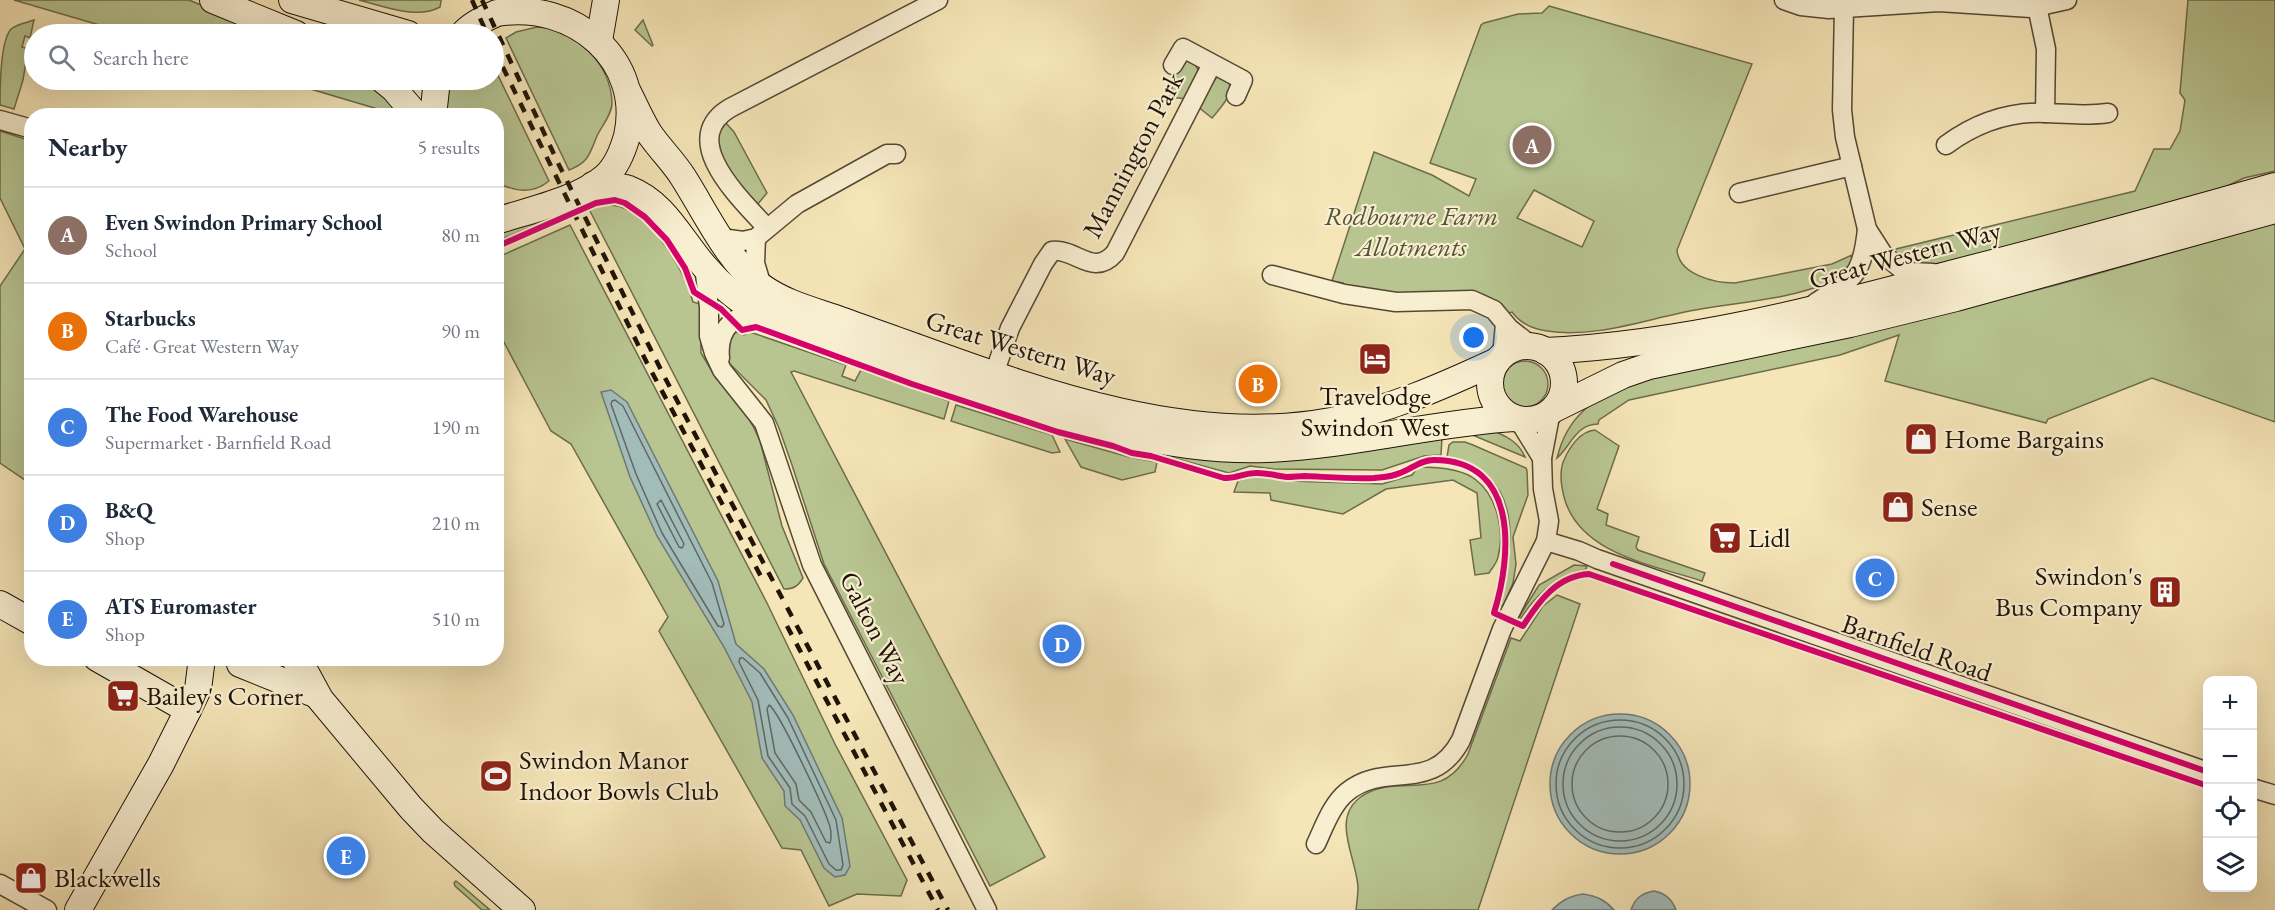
<!DOCTYPE html>
<html lang="en">
<head>
<meta charset="utf-8">
<style>
  body { margin:0; font-family:"EB Garamond",serif; background:#f6f6f7; color:#1f2937 }
  .controls { position:absolute; right:18px; bottom:18px; display:grid; overflow:hidden; border-radius:12px; box-shadow:0 6px 24px #0002 }
  .controls button { width:54px; height:54px; display:grid; place-items:center; padding:0; border:0; border-bottom:2px solid #e0e1e3; background:#fff; color:#1f2937; font:30px sans-serif }
  .you { position:absolute; left:1474px; top:338px; width:21px; height:21px; margin:-15px; border:4px solid #fff; border-radius:50%; background:#1a73e8; box-shadow:0 0 0 9px #1a73e833 }
  .badge { display:grid; place-items:center; width:39px; height:39px; border-radius:50%; background:#2563eb; color:#fff; font-size:20px; font-weight:700 }
  .pin { position:absolute; translate:-50% -50%; border:3px solid #fff; box-shadow:0 2px 6px #0006 }
  .list { margin:0; padding:0; list-style:none }
  h2 { display:flex; justify-content:space-between; align-items:center; height:78px; margin:0; padding:0 24px; font-size:26px }
  h2 small { font-size:20px; font-weight:400; color:#747a83 }
  .list li { display:grid; grid-template-columns:39px 1fr auto; gap:18px; align-items:center; box-sizing:border-box; height:96px; padding:0 24px; border-top:2px solid #e0e1e3 }
  .list b { display:block; font-size:22px; white-space:nowrap }
  .list p { margin:0; font-size:20px; white-space:nowrap; color:#747a83 }
  .list em { font-size:20px; font-style:normal; color:#747a83 }
  .icon { flex:none; width:33px; height:33px; fill:none; stroke:currentColor; stroke-width:2; stroke-linecap:round; stroke-linejoin:round }
  .map { position:relative; flex:none; width:2275px; height:910px; overflow:hidden }
  .search { position:absolute; background:#fff; box-shadow:0 6px 24px #0002; left:24px; top:24px; width:480px; height:66px; display:flex; align-items:center; gap:15px; box-sizing:border-box; padding:0 21px; border-radius:33px; color:#747a83; font-size:22px }
  .panel { position:absolute; background:#fff; box-shadow:0 6px 24px #0002; left:24px; top:108px; width:480px; height:558px; border-radius:24px }
  .map>svg:first-child { display:block }
  .green { fill:#b8c591; stroke:#6c6c4c; stroke-width:1.5; fill-rule:evenodd }
  .water { fill:#a2bcba; stroke:#6e7972; stroke-width:1.5 }
  .lines { fill:none; stroke-linecap:round; stroke-linejoin:round }
  .shore { stroke:#606860; stroke-width:1.5 }
  .street-casing { stroke:#544833; stroke-width:21 }
  .secondary-casing { stroke:#1f1407; stroke-width:28 }
  .street { stroke:#f8eed0; stroke-width:18 }
  .secondary { stroke:#f8eed0; stroke-width:26 }
  .rail { stroke:#1f1407; stroke-width:4.5; stroke-dasharray:10 10; stroke-linecap:butt }
  .cycleway-casing { stroke:#f8eed0; stroke-width:10 }
  .cycleway { stroke:#d6006c; stroke-width:6 }
  .labels { text-anchor:middle; stroke-width:4.5; stroke-linejoin:round; paint-order:stroke }
  .street-label { font-size:27px; fill:#1f1407; stroke:#f8eed0 }
  .park-label { font-size:27px; font-style:italic; fill:#555237; stroke:#f8eed0 }
  .poi-label { font-size:27px; fill:#1f1407; stroke:#f8eed0; text-anchor:start }
</style>
</head>
<body>
<div class="map">
<svg width="2275" height="910" viewBox="0 0 2275 910">
  <rect width="100%" height="100%" fill="#f5e5b7"/>
  <filter id="stains"><feTurbulence type="fractalNoise" baseFrequency=".00333" numOctaves="4"/><feColorMatrix values="0 0 0 0 .2 0 0 0 0 .09 0 0 0 0 .02 0 0 0 .5 -.17"/></filter>
  <radialGradient id="worn" r=".72"><stop offset=".6" stop-color="#630" stop-opacity="0"/><stop offset="1" stop-color="#630" stop-opacity=".3"/></radialGradient>
  <g class="green">
    <polygon points="14,0 189,0 271,34 130,34"/>
    <path d="M359,0H441V1L440,7C417,20 383,6 359,0Z"/>
    <polygon points="2188,0 2275,0 2275,171 2244,178 2200,199 1959,261 1925,265 1906,262 1892,250 2135,191 2154,149 2170,149 2180,131 2185,100 2180,93"/>
    <path d="M1549,6L1752,64L1677,250C1679,275 1715,283 1735,283L1832,264L1852,255L1853,264C1845,273 1838,278 1827,283C1790,299 1741,302 1701,309C1651,317 1598,339 1547,331C1532,329 1521,324 1512,312L1508,313C1475,277 1452,296 1412,295C1389,295 1365,289 1343,285V283L1332,281L1374,152L1432,175L1469,196L1476,179L1430,163L1481,25L1484,23L1518,14L1542,13ZM1534,190L1594,221L1582,247L1517,218Z"/>
    <path d="M34,20L30,38L25,36L22,47L28,49L23,80L14,109L0,105C0,88 0,41 11,29C17,24 26,23 34,20Z"/>
    <polygon points="643,20 653,45 652,46 635,30"/>
    <path d="M537,27C575,28 611,64 612,103C612,114 602,126 597,136C589,155 589,162 569,170L506,38L516,32Z"/>
    <path d="M1187,60L1193,61L1198,70L1187,99L1170,97C1173,84 1174,68 1187,60Z"/>
    <path d="M494,67L549,181C532,195 515,191 497,183L496,116L447,115V88L450,80H494Z"/>
    <path d="M1218,75L1229,82C1233,96 1221,107 1212,118L1197,106Z"/>
    <polygon points="280,80 368,80 380,89 406,115 398,115"/>
    <polygon points="725,122 734,132 767,193 757,205 724,167 716,137"/>
    <polygon points="0,131 31,141 31,484 0,463 0,286 25,249 0,198"/>
    <path d="M600,205C608,205 616,204 624,208C654,220 685,271 693,302L700,304L701,353L716,378L746,414L753,426L760,441L782,526L803,578C798,586 794,589 784,589L589,209Z"/>
    <polygon points="543,222 538,224 497,241 497,232"/>
    <path d="M2275,223V422L2152,378L2048,419L2046,423L1885,381L1899,335L1840,355L1629,400L1599,420L1598,424C1576,424 1570,447 1557,458C1568,413 1594,401 1631,380L1960,310L2082,278Z"/>
    <polygon points="570,225 767,603 835,744 907,880 901,896 857,894 829,906 801,850 782,848 659,631 668,617 571,444 551,431 497,329 496,258"/>
    <polygon points="733,331 744,335 750,332 846,365 842,376 855,381 861,370 949,401 944,419 794,371 791,372 1045,857 990,886 824,564 792,465 779,428 766,400 727,361 725,350"/>
    <circle cx="1525" cy="384" r="23"/>
    <polygon points="956,405 1052,435 1060,452 1052,453 951,421"/>
    <path d="M1490,430C1505,435 1519,442 1525,457L1470,434Z"/>
    <path d="M1595,430L1619,446L1597,509L1608,514L1606,525L1639,537L1636,547L1638,550L1705,573L1702,581C1653,565 1579,554 1564,497C1561,485 1559,471 1564,460C1569,448 1580,431 1595,430Z"/>
    <polygon points="1442,437 1441,455 1424,456 1382,470 1274,469 1250,466 1229,473 1174,458 1174,452"/>
    <polygon points="1065,439 1129,457 1157,462 1155,472 1122,480 1081,467"/>
    <path d="M1453,442H1465L1473,445L1526,468L1527,471L1528,495L1513,537L1516,564L1513,583L1503,606L1500,605C1514,544 1525,474 1447,457L1449,445Z"/>
    <path d="M1418,467C1436,467 1462,468 1476,480C1497,496 1505,532 1498,557C1497,563 1492,568 1489,573L1475,575L1470,540L1481,538L1477,493L1453,480L1386,489L1343,514L1271,500L1270,493L1234,492L1238,481L1255,475L1290,481L1382,484L1412,475Z"/>
    <path d="M1574,565L1587,566L1586,569C1557,576 1537,593 1521,618L1519,617L1539,585Z"/>
    <path d="M1557,595L1580,604L1478,910H1356C1357,902 1358,894 1358,887C1356,856 1330,818 1362,796C1401,771 1440,806 1468,754L1511,638L1520,641L1543,606Z"/>
    <polygon points="456,881 461,885 490,910 482,910 455,886 454,883"/>
  </g>
  <g class="water">
    <polygon points="611,390 627,402 718,581 736,644 764,669 793,715 842,818 850,866 845,875 835,877 824,868 800,820 785,806 784,791 762,758 752,702 724,647 657,536 630,477 601,392"/>
    <circle cx="1620" cy="784" r="70"/>
    <path d="M1654,891C1665,893 1672,899 1676,910H1631C1635,898 1642,893 1654,891Z"/>
    <path d="M1583,894C1597,896 1605,900 1614,910H1552C1562,900 1570,896 1583,894Z"/>
  </g>
  <g class="lines">
    <g class="shore">
      <polygon points="612,401 615,400 623,406 712,583 724,624 722,627 718,626 662,533 636,474 611,404"/>
      <polygon points="661,500 684,544 682,548 679,547 657,504"/>
      <polygon points="740,658 743,658 760,673 788,718 836,820 843,865 841,870 836,870 829,864 805,816 792,804 790,788 768,756 758,700 739,662"/>
      <path d="M769,705C779,711 822,804 828,821C831,827 832,837 830,843L826,842L811,812L799,800L796,784L775,753L767,709Z"/>
      <circle cx="1620" cy="784" r="64"/>
      <circle cx="1620" cy="784" r="57"/>
      <circle cx="1620" cy="784" r="48"/>
    </g>
    <defs>
      <g id="street">
        <polyline points="1784,0 1801,6 1829,9 1939,2 2031,8 2067,0"/>
        <polyline points="2037,6 2046,49 2045,113"/>
        <polyline points="1844,7 1842,110 1845,137 1867,229 1883,254 1900,268 1910,272 1933,273"/>
        <polyline points="1173,65 1183,48 1243,80 1236,96"/>
        <polyline points="0,120 32,129"/>
        <path d="M1946,145C1976,123 2010,111 2047,113C2068,114 2087,116 2108,113"/>
        <polyline points="1739,193 1852,166"/>
        <path d="M767,228C742,200 676,140 730,108L938,0"/>
        <polyline points="721,238 743,241 756,238 797,204 887,154 896,154"/>
        <polyline points="756,238 755,263 762,286"/>
        <polyline points="704,266 709,307 709,336 714,353 722,370 764,423 812,565 987,910"/>
        <polyline points="1272,275 1344,294 1396,302 1472,300 1494,310 1509,328 1532,346"/>
        <path d="M1815,303C1854,278 1862,277 1867,229"/>
        <polyline points="1502,355 1505,324"/>
        <path d="M720,358C717,329 735,310 764,315"/>
        <path d="M994,374L1010,328L1043,264L1052,251C1076,248 1093,278 1115,253L1212,64"/>
        <polyline points="1551,411 1542,458 1543,489 1549,521 1546,541 1579,551 1597,559 2208,772"/>
        <polyline points="1518,419 1542,458"/>
        <polyline points="2252,788 2275,795"/>
        <path d="M1316,844C1324,827 1332,804 1347,792C1386,760 1432,795 1461,740L1502,629L1546,541"/>
        <polyline points="0,884 47,910"/>
      </g>
      <g id="secondary">
        <polyline points="213,0 296,34"/>
        <polyline points="292,0 408,34"/>
        <path d="M463,34C471,25 485,18 497,13C575,0 644,61 627,136C623,150 617,166 606,176C579,200 530,210 496,221"/>
        <polyline points="600,35 606,0"/>
        <polyline points="383,80 394,89 417,116"/>
        <path d="M628,92C635,106 641,120 649,133C659,148 673,161 683,177C706,213 727,260 762,287C783,302 808,309 832,317C859,327 886,336 913,346C1043,393 1190,447 1331,421C1389,410 1443,386 1497,361"/>
        <polyline points="433,116 437,80"/>
        <path d="M593,185C605,186 618,185 629,189C665,203 681,240 705,267C722,287 742,304 766,315C829,340 894,361 958,383C1056,416 1161,453 1267,449C1350,446 1431,423 1514,418"/>
        <circle cx="1527" cy="383" r="37"/>
        <path d="M1545,351C1683,344 1817,310 1950,274C2059,246 2167,217 2275,186"/>
        <polyline points="1554,409 1623,375 1649,366 1850,324 1956,298 2275,210"/>
        <polyline points="0,604 32,622"/>
        <polyline points="97,658 188,710"/>
        <polyline points="294,658 307,675 320,699 411,808 433,831 522,910"/>
        <polyline points="240,664 317,695"/>
        <polyline points="78,910 161,764 188,710 198,689 202,658"/>
      </g>
    </defs>
    <use href="#street" class="street-casing"/>
    <use href="#secondary" class="secondary-casing"/>
    <use href="#street" class="street"/>
    <use href="#secondary" class="secondary"/>
    <g class="rail">
      <polyline points="472,0 487,34"/>
      <polyline points="482,0 559,165 664,376 948,910"/>
      <polyline points="494,49 647,363 765,584"/>
      <polyline points="787,626 938,910"/>
    </g>
    <defs>
      <g id="cycleway">
        <path d="M496,247L596,203L615,200L625,203L645,217L667,240L685,268L694,292L721,309L742,330L756,327L770,332L912,384L1058,432L1113,446L1132,453L1151,456L1224,478C1235,479 1245,473 1255,473C1266,472 1276,476 1287,477C1293,477 1299,476 1305,476C1328,477 1351,479 1374,478C1383,477 1392,477 1400,473C1412,469 1420,460 1434,460C1519,460 1512,555 1494,613L1523,626C1539,601 1557,576 1589,574L2208,786"/>
        <polyline points="1613,564 2208,772"/>
      </g>
    </defs>
    <use href="#cycleway" class="cycleway-casing"/>
    <use href="#cycleway" class="cycleway"/>
  </g>
  <defs>
    <symbol id="hotel-square" viewBox="-11 -11 22 22"><rect x="-9" y="-9" width="18" height="18" rx="4" fill="#8f2418" stroke="#f8eed0"/><path d="M-6-4.5h1.5V1H6V5H4.5V3h-9V5H-6ZM-4 0a1.8 1.8 0 1 1 3.6 0ZM.5 0V-2.5h3Q6-2.5 6 0Z" fill="#fff"/></symbol>
    <symbol id="shop-square" viewBox="-11 -11 22 22"><rect x="-9" y="-9" width="18" height="18" rx="4" fill="#8f2418" stroke="#f8eed0"/><path d="M-5-2.5h2.3a2.7 3.5 0 0 1 5.4 0H5L5.5 6h-11ZM-1.5-2.5h3a1.5 2.3 0 0 0-3 0Z" fill="#fff"/></symbol>
    <symbol id="supermarket-square" viewBox="-11 -11 22 22"><rect x="-9" y="-9" width="18" height="18" rx="4" fill="#8f2418" stroke="#f8eed0"/><path d="M-6-5.5h2.5l.6 2H6L4.5 2H-2.5L-4.4-4H-6ZM-1.5 3.2a1.3 1.3 0 1 0 .1 0ZM3 3.2a1.3 1.3 0 1 0 .1 0Z" fill="#fff"/></symbol>
    <symbol id="building-square" viewBox="-11 -11 22 22"><rect x="-9" y="-9" width="18" height="18" rx="4" fill="#8f2418" stroke="#f8eed0"/><path d="M-4-6H4V6H1V3H-1V6H-4ZM-2.5-4.3h1.7v1.8h-1.7ZM.8-4.3h1.7v1.8H.8ZM-2.5-1h1.7V.8h-1.7ZM.8-1h1.7V.8H.8Z" fill="#fff"/></symbol>
    <symbol id="stadium-square" viewBox="-11 -11 22 22"><rect x="-9" y="-9" width="18" height="18" rx="4" fill="#8f2418" stroke="#f8eed0"/><path d="M0-5a6.5 5 0 1 0 0 10a6.5 5 0 1 0 0-10ZM-3.5-1.8h7v3.6h-7Z" fill="#fff"/></symbol>
  </defs>
  <g fill-rule="evenodd">
    <use href="#hotel-square" x="1356" y="340" width="38" height="38"/>
    <use href="#shop-square" x="1902" y="420" width="38" height="38"/>
    <use href="#shop-square" x="1879" y="488" width="38" height="38"/>
    <use href="#supermarket-square" x="1706" y="519" width="38" height="38"/>
    <use href="#building-square" x="2146" y="573" width="38" height="38"/>
    <use href="#supermarket-square" x="104" y="677" width="38" height="38"/>
    <use href="#stadium-square" x="477" y="757" width="38" height="38"/>
    <use href="#shop-square" x="12" y="859" width="38" height="38"/>
  </g>
  <g class="labels">
    <g class="street-label">
      <text transform="translate(1133 155) rotate(-62)" y="9">Mannington Park</text>
      <text transform="translate(1905 255) rotate(-15)" y="9">Great Western Way</text>
      <text transform="translate(1021 348) rotate(17)" y="9">Great Western Way</text>
      <text transform="translate(875 628) rotate(63)" y="9">Galton Way</text>
      <text transform="translate(1917 648) rotate(19)" y="9">Barnfield Road</text>
    </g>
    <g class="park-label">
      <text x="1411" y="225">Rodbourne Farm<tspan x="1411" dy="31">Allotments</tspan></text>
    </g>
    <g class="poi-label">
      <text x="1375" y="405" text-anchor="middle">Travelodge<tspan x="1375" dy="31">Swindon West</tspan></text>
      <text x="1944" y="448">Home Bargains</text>
      <text x="1921" y="516">Sense</text>
      <text x="1748" y="547">Lidl</text>
      <text x="2142" y="585" text-anchor="end">Swindon's<tspan x="2142" dy="31">Bus Company</tspan></text>
      <text x="146" y="705">Bailey's Corner</text>
      <text x="519" y="769">Swindon Manor<tspan x="519" dy="31">Indoor Bowls Club</tspan></text>
      <text x="54" y="887">Blackwells</text>
    </g>
  </g>
  <rect width="100%" height="100%" filter="url(#stains)"/>
  <rect width="100%" height="100%" fill="url(#worn)"/>
</svg>
<div class="controls">
<button>+</button>
<button>−</button>
<button><svg class="icon" aria-label="locate" viewBox="0 0 24 24"><circle cx="12" cy="12" r="6"/><path d="M12 2v4M12 18v4M2 12h4M18 12h4"/></svg></button>
<button><svg class="icon" aria-label="layers" viewBox="0 0 24 24"><path d="M12 4l9 5-9 5-9-5zM3 14l9 5 9-5"/></svg></button>
</div>
<div class="you"></div>
<div class="pin badge" style="left:1532px;top:145px;background:#8d6e63">A</div>
<div class="pin badge" style="left:1258px;top:384px;background:#e8710a">B</div>
<div class="pin badge" style="left:1875px;top:578px;background:#3f7fe0">C</div>
<div class="pin badge" style="left:1062px;top:644px;background:#3f7fe0">D</div>
<div class="pin badge" style="left:346px;top:856px;background:#3f7fe0">E</div>
<div class="search"><svg class="icon" aria-label="search" viewBox="0 0 24 24"><circle cx="10" cy="10" r="6"/><path d="M15 15l6 6"/></svg>Search here</div>
<section class="panel">
<h2>Nearby<small>5 results</small></h2>
<ul class="list">
<li><span class="badge" style="background:#8d6e63">A</span><div><b>Even Swindon Primary School</b><p>School</p></div><em>80 m</em></li>
<li><span class="badge" style="background:#e8710a">B</span><div><b>Starbucks</b><p>Café · Great Western Way</p></div><em>90 m</em></li>
<li><span class="badge" style="background:#3f7fe0">C</span><div><b>The Food Warehouse</b><p>Supermarket · Barnfield Road</p></div><em>190 m</em></li>
<li><span class="badge" style="background:#3f7fe0">D</span><div><b>B&amp;Q</b><p>Shop</p></div><em>210 m</em></li>
<li><span class="badge" style="background:#3f7fe0">E</span><div><b>ATS Euromaster</b><p>Shop</p></div><em>510 m</em></li>
</ul>
</section>
</div>
</body>
</html>
